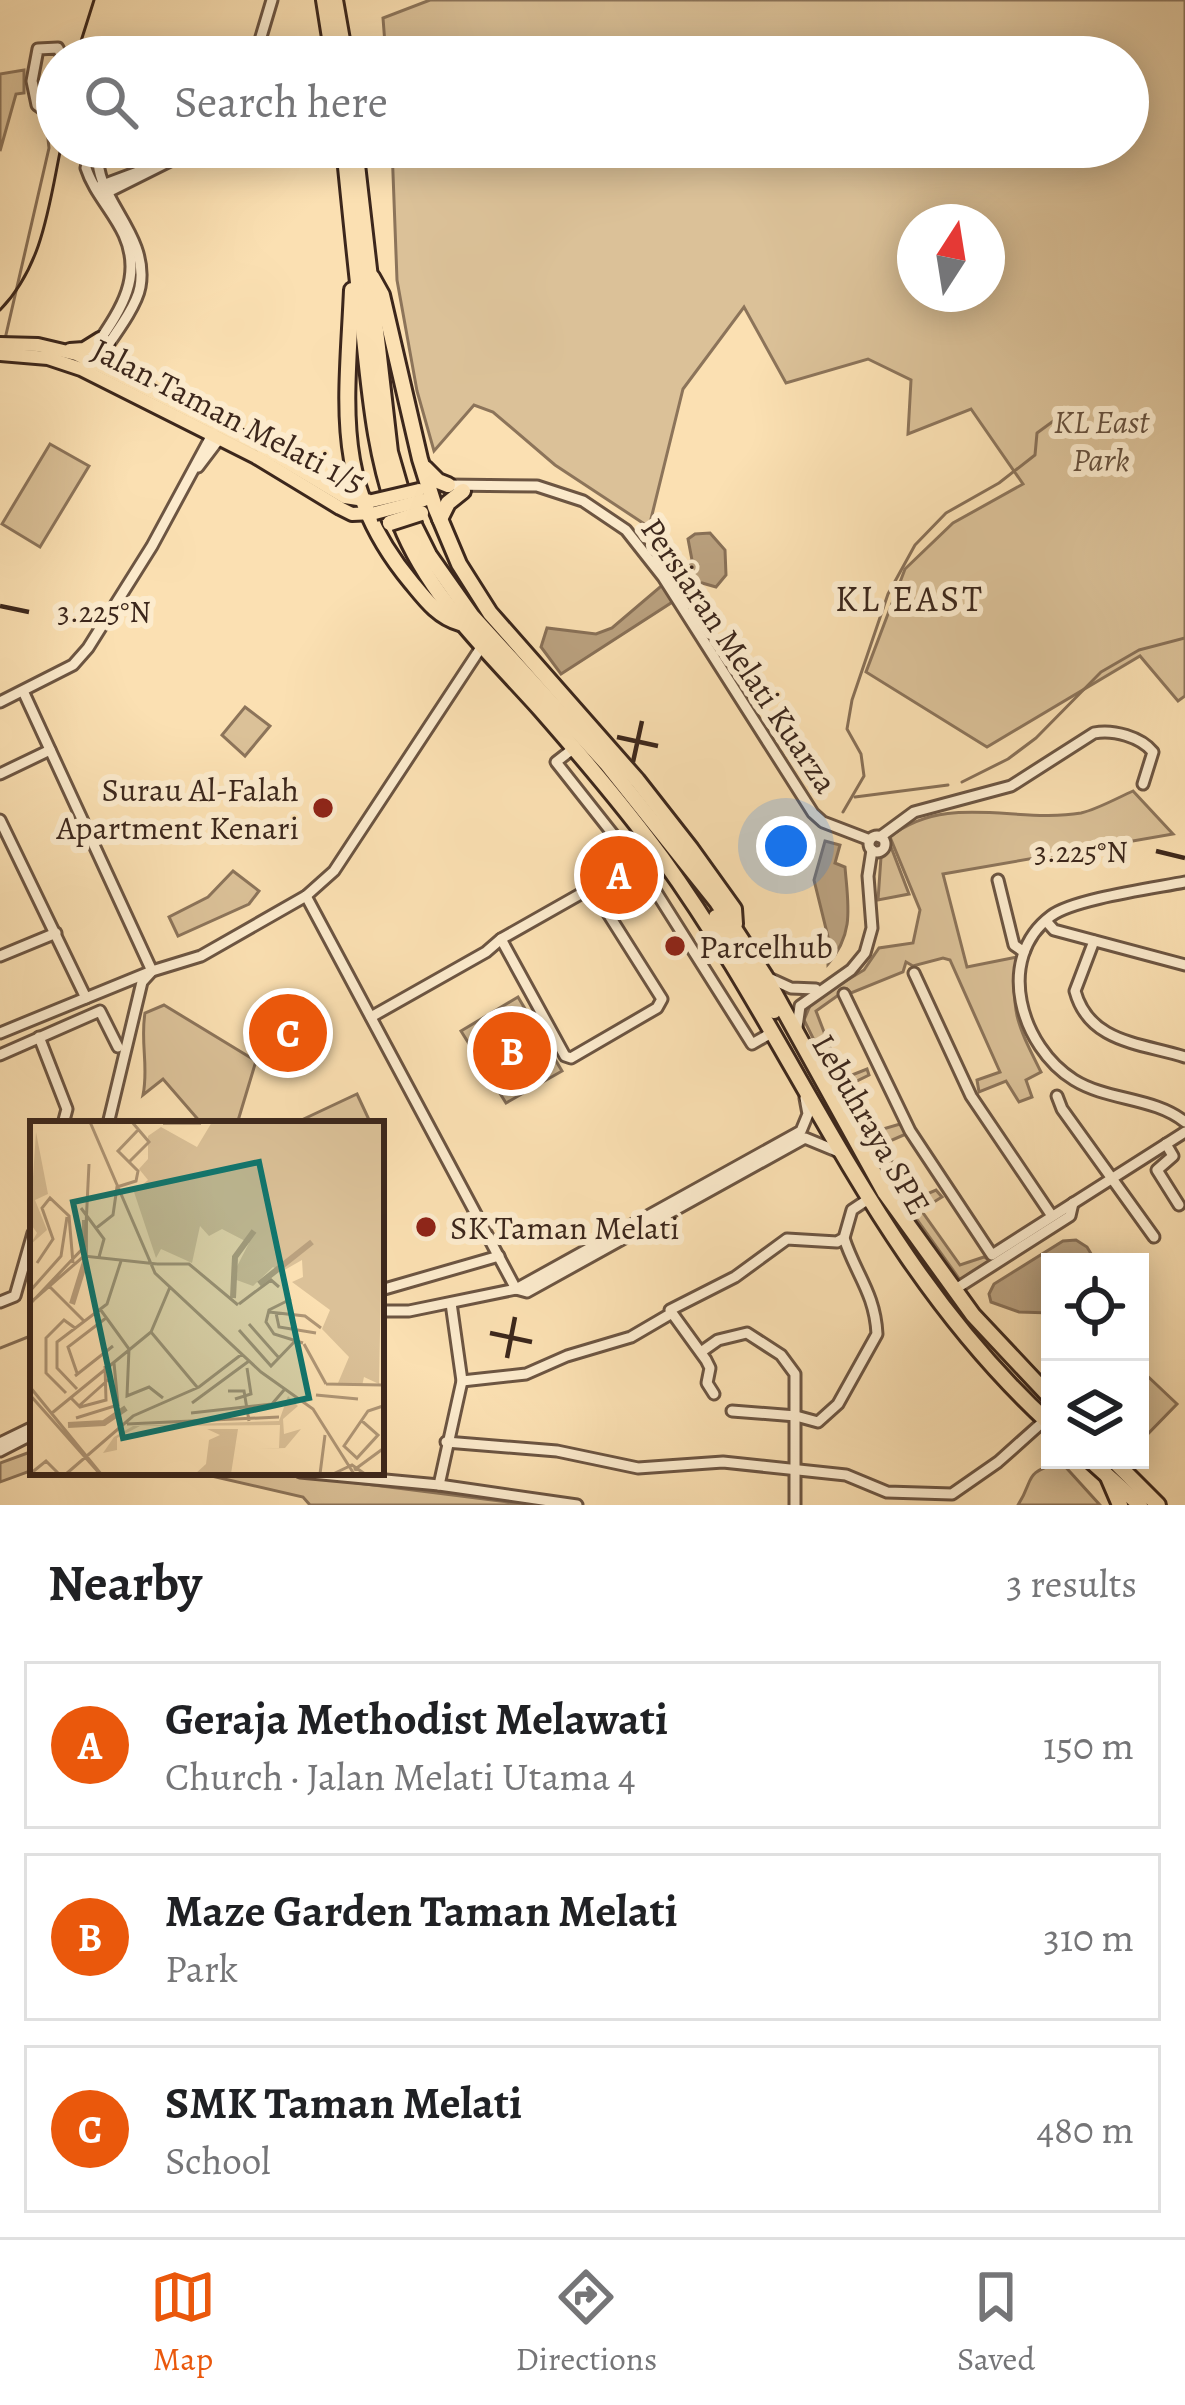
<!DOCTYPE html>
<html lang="en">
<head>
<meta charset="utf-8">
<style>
  body { margin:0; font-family:Alegreya,serif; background:#f6f6f6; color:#202124 }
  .controls { position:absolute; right:36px; bottom:36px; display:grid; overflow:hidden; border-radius:0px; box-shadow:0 6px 30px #0003 }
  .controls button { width:108px; height:108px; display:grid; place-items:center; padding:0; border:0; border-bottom:3px solid #e0e0e0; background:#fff; color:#202124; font:60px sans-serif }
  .compass { position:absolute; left:897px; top:204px; width:108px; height:108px; border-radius:50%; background:#fff; box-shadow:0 6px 30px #0003; rotate:12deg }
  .you { position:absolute; left:786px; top:846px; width:42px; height:42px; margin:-30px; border:9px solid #fff; border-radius:50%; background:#1a73e8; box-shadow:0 0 0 18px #1a73e833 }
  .badge { display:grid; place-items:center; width:78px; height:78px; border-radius:50%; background:#ea580c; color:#fff; font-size:39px; font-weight:700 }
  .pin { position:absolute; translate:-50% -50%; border:6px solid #fff; box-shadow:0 3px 12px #0006 }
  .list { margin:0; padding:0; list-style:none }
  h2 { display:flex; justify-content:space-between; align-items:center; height:156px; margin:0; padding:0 48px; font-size:51px }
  h2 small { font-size:39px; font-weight:400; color:#757577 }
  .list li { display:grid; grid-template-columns:78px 1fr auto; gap:36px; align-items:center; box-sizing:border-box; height:168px; margin:0 24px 24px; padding:0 24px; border:3px solid #e0e0e0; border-radius:0px }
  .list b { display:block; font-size:45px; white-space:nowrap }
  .list p { margin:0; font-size:39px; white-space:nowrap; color:#757577 }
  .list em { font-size:39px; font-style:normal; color:#757577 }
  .icon { flex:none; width:66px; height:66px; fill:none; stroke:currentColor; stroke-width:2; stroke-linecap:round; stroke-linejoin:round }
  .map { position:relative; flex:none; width:1185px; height:1505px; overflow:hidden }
  .search { position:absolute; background:#fff; box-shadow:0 6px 30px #0003; left:36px; right:36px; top:36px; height:132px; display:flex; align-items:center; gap:30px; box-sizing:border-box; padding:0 42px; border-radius:66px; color:#757577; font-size:45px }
  .sheet { height:732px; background:#fff }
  nav { display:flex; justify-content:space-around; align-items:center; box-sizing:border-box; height:168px; border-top:3px solid #e0e0e0; background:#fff; font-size:33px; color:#757577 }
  nav a { display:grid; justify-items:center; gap:6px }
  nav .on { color:#ea580c }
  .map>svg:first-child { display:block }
  .green { fill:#dbc198; stroke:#8c745a; stroke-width:3; fill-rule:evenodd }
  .water { fill:#baa17f; stroke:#887057; stroke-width:3 }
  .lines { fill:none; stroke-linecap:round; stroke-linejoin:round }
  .stream { stroke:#887057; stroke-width:3 }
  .minor-casing { stroke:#6c5542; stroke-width:15 }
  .major-casing { stroke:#3c271c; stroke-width:18 }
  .highway-casing { stroke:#3c271c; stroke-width:20 }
  .minor { stroke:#fcebcd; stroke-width:9 }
  .major { stroke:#fbe0b2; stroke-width:12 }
  .highway { stroke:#fbe0b2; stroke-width:14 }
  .tram { stroke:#3c271c; stroke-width:3 }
  .major-bridge-casing { stroke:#3c271c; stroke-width:18; stroke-linecap:butt }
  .highway-bridge-casing { stroke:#3c271c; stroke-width:20; stroke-linecap:butt }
  .major-bridge { stroke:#fbe0b2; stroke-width:12 }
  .highway-bridge { stroke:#fbe0b2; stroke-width:14 }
  .ticks { fill:none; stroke:#3c271c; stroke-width:4.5 }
  .poi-dot { fill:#8f2418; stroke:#fcebcd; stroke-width:4.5 }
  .labels { text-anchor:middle; stroke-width:12; stroke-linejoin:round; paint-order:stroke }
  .street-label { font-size:33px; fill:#3c271c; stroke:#fcebcd }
  .park-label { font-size:33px; font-style:italic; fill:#644e3b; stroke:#fcebcd }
  .poi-label { font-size:33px; fill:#3c271c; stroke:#fcebcd; text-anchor:start }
  .neighbourhood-label { font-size:36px; letter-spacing:3px; fill:#3c271c; stroke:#fcebcd }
  .inset-river { fill:none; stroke:#baa17f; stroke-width:6 }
  .inset-road { fill:none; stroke:#af9676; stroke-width:3 }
  .view { fill:#0f766e; fill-opacity:0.15; stroke:#0f766e; stroke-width:6 }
  .inset-edge { fill:none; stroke:#3c271c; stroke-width:6 }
  .ticks-label { font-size:30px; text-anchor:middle; fill:#3c271c; stroke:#fcebcd; stroke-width:12; stroke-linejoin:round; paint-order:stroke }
</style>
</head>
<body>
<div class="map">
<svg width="1185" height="1505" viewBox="0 0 1185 1505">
  <rect width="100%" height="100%" fill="#fbe0b2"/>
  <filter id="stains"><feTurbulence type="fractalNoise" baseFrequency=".00167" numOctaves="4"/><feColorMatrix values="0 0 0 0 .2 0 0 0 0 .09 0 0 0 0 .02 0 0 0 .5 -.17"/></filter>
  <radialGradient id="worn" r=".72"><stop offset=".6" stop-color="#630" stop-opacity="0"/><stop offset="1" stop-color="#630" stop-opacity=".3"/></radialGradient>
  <g class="green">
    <path d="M430,0H1185V696L1178,701L1140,656L987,747L866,672L905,569L953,523L1023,484L971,409L908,434L911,380L868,359L786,383L744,307L683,389L649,527L555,465L493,412L474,405L434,451L417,391L397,280L392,147H1128V57H386L383,18ZM915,222H987V294H915Z"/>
    <polygon points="24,70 24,93 16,94 0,151 0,74"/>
    <polygon points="50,444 89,466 40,547 2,524"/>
    <polygon points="245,707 270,726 245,756 222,735"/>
    <path d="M1133,791L1173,834L943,874L967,967L1017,957C1010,1012 1017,1024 1041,1072L1026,1080L1032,1097L1019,1102L1006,1081L979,1092L977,1080L1000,1072L950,960L943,958L913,966L906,962L903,972L851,993L847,989L816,1011L842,1079L867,1069L869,1075L851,1084L873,1132L900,1124L906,1134L883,1144L913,1200L936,1190L942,1197L921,1210L960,1265L984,1257L993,1262L960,1280L871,1155L804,1020L812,1001L864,970L879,948L913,943L920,910L890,837C946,792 1017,824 1081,813C1098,809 1117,798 1133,791Z"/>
    <polygon points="891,847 909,894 878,900 881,857"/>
    <polygon points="233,871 259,891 249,904 178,936 169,917 208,897"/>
    <polygon points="518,997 562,1071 506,1103 461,1031"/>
    <path d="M164,1005L256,1061L237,1124H202L163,1079L143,1095C149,1067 140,1042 145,1013Z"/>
    <polygon points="357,1094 371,1124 293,1124"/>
    <polygon points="1140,1369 1177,1404 1140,1442"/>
    <polygon points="33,1451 33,1470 0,1482 0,1463"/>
    <path d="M1061,1462L1100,1505H1018C1036,1477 1021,1474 1061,1462Z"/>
    <polygon points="194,1472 270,1472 533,1505 310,1505 303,1497"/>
  </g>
  <g class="water">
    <polygon points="710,533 725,550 726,575 716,587 702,583 561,674 541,647 547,628 596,634 612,628 692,560 688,539 695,534"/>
    <path d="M825,841L840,845L835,863L845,867C848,905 855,933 828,964V937L814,880Z"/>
    <polygon points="1076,1240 1087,1247 1096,1262 1050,1262 1050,1313 1019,1312 991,1302 989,1294 994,1284 1063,1241"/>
  </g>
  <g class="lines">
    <g class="stream">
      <polyline points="5,339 49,148 47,130"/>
      <polyline points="962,782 1008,759 1036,738 1101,672 1139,650 1185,638"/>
      <polyline points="855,797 948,785"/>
      <polyline points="843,812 864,776 861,754 847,729 852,700 888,594 915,545 946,513 999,483 1035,455 1037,433 1063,414"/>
      <polyline points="0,1348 33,1335"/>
    </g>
    <defs>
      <g id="minor">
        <polyline points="255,57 272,0"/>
        <polyline points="57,83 57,95"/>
        <polyline points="57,119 37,105 32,81 38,49 58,48 62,57"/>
        <polyline points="100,186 151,167"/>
        <polyline points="104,194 198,147"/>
        <path d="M84,365C109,323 147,286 124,235C113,211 94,193 86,168L91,147"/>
        <path d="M92,369C105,347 136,310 140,287C150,231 89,196 99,147"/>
        <polyline points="198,467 220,438"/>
        <polyline points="446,485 537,486 583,501 626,530 663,577 813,813 823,822 870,840"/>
        <polyline points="23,691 152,971 142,982 108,1124"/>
        <polyline points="0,702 73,665 88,648 152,546 213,433"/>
        <polyline points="574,748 556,762 646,876 752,1044 773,1032"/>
        <polyline points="0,774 50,750"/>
        <polyline points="0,820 86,998"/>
        <circle cx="877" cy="844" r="8"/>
        <path d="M880,837L914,812L1011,786L1094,733C1113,729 1141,737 1153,752L1143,784"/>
        <polyline points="998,880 1014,945 1024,952"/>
        <path d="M1185,882C1155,888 1073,899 1051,916C994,959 1021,1047 1074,1080C1108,1101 1154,1097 1185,1122"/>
        <polygon points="584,892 595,893 662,999 657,1008 571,1058 565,1056 501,939"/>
        <polyline points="306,896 516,1289"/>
        <polyline points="1046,921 1054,930 1185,965"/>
        <path d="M1094,941L1075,991C1089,1043 1141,1043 1185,1057"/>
        <polyline points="0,956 56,933"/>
        <polyline points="914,973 971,1096 1052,1216"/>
        <polyline points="769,978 791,988 816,989"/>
        <polyline points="844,994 910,1131 992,1255 1185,1132"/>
        <polyline points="371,1017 486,952 501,939"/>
        <polyline points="797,1027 800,1006 851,970 865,953 872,928 868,876 872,850"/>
        <polyline points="0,1033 152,971 201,956 306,896 334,871 482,646"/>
        <polyline points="39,1037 67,1109 63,1124"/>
        <polyline points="0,1055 100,1011 118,1047"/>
        <polyline points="1057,1096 1062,1109 1154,1237"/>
        <polyline points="1166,1144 1173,1156 1157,1170 1179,1205"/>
        <polyline points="516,1289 801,1131 808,1114 805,1098"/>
        <polyline points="381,1290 499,1256"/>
        <polyline points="954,1290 1070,1216 1073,1203"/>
        <polyline points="0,1302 15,1296 33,1233"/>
        <polyline points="381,1311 409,1311 516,1289 527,1292 805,1138 839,1152"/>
        <polyline points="672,1313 706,1360 710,1368 707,1383 714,1394"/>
        <polyline points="701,1352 718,1340 747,1333 781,1355 795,1374 795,1505"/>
        <polyline points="462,1381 526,1374 567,1356 631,1337 672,1313 670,1310 735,1277 787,1239 837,1242 844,1238 852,1210 867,1200"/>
        <path d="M732,1411L796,1416L818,1422L838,1404L877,1334C875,1293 855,1273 844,1238"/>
        <polyline points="446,1442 557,1451 638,1468 723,1462 846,1475 887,1492 952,1494 998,1462 1045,1420"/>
        <polyline points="0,1443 33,1427"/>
        <polyline points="0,1451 33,1434"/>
        <polyline points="300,1472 439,1485 577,1505"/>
        <polyline points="439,1485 462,1381 451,1303"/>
      </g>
      <g id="major">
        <polyline points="107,343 107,358 114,369"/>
        <polyline points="0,344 38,345 76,354 260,446 345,497 371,501"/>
        <polyline points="70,350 84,349 100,339"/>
        <polyline points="0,354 48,358 81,369 256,457 340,508 352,514 374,513"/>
      </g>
      <g id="highway">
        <polyline points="324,0 333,57"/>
        <polyline points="335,0 345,57"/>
        <path d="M344,147C350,207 356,267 363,328C370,395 375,459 400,523C429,597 489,652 541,710C583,758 624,806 662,858C800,1049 872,1261 1050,1424"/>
        <polyline points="355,147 390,452 407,511 429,555 472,616 606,763 717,902 765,976 885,1193 973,1315 1050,1397"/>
        <polyline points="372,277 382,295 420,459 435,507 459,564 490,613 637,780 691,849 734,909 735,924"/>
        <path d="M352,290C347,406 331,486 411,582C425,599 438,617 460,623"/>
        <polyline points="425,468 438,481 448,485"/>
        <polyline points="440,519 448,503 463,491"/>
        <polyline points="716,917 774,1011"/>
        <polyline points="1090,1460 1140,1505"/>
        <polyline points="1113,1460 1158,1505"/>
        <polyline points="1108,1477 1120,1505"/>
      </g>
    </defs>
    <use href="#minor" class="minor-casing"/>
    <use href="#major" class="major-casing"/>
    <use href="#highway" class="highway-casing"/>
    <use href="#minor" class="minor"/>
    <use href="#major" class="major"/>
    <use href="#highway" class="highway"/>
    <g class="tram">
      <polyline points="76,57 94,0"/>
      <path d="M0,310C43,266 49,205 61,147"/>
    </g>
    <defs>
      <g id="major-bridge">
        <polyline points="372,501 419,490"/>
        <polyline points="375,513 424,500"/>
      </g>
      <polyline id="highway-bridge" points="390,523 421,513"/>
    </defs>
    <use href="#major-bridge" class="major-bridge-casing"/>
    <use href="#highway-bridge" class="highway-bridge-casing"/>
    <use href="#major-bridge" class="major-bridge"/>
    <use href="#highway-bridge" class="highway-bridge"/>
  </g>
  <path class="ticks" d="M0,606L29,612M617,737L658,746M633,762L642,721M1156,851L1185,858M490,1333L532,1342M507,1358L515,1317"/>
  <g class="poi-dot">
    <circle cx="323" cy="808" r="12"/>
    <circle cx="675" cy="946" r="12"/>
    <circle cx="426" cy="1227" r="12"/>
  </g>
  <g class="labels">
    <g class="street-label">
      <text transform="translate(229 415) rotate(27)" y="12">Jalan Taman Melati 1/5</text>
      <text transform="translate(740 655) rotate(56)" y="12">Persiaran Melati Kuarza</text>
      <text transform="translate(872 1124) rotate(60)" y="12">Lebuhraya SPE</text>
    </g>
    <g class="park-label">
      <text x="1101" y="433">KL East<tspan x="1101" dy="38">Park</tspan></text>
    </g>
    <g class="poi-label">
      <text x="299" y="801" text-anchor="end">Surau Al-Falah<tspan x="299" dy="38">Apartment Kenari</tspan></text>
      <text x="699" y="958">Parcelhub</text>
      <text x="450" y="1239">SK Taman Melati</text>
    </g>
    <g class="neighbourhood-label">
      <text x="910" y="611">KL EAST</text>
    </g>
  </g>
  <g transform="translate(30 1121)">
    <rect width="354" height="354" fill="#fbe0b2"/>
    <path d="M182,1H354L349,263L334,256L332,265L293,261L308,262L319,236L292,208L300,189L262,161L273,156L272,139L251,151L243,146L223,165L201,157L219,122L192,108L179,115L170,105L162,142L131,128L126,137L104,71L118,59L109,48L118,38V15L131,6L167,26ZM6,11L18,73L5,79L17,109L0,124L7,112L0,102ZM258,275L268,285L253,298L254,313L271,308L255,327L228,328L249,327L250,304L110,305L87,317V329L73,332L84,316L103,305L249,300ZM177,308H208L201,353H165L176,343L179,319L190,314Z" fill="#dbc198"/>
    <path class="inset-river" d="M133,1H171M229,163L282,121M203,177L205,136L224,110M42,183L55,141V99M38,304L74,302L96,287"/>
    <path class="inset-road" d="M60,1L125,152L231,251L283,288L324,353M99,41L119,21L102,1M51,87L74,118L69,136M65,108L83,94L87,66L106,60L108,50L88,30L108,9M7,142L23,118L12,87L20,77L39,95L43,142M127,143H159L208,184M19,165L54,200M0,170L31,135L37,96M261,178L239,189L236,201L244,213L273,222M0,182L54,135L127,143M0,183L55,125L59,43M209,183L241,159L249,166M70,188L99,228L97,275L119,266L133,277M239,191L275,195L291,207M246,192L249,206L286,212M219,203L249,237M209,209L241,245L267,218M121,211L167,266M274,223L296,263M354,244V311M47,252L38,226L76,197M45,255L83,225M296,263L352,264M0,266L71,353M47,268L27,247V221L77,183L91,140M198,270H214L219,300M36,272L16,252V217L34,199L45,207M0,274L70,353M286,274L328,278M40,276L50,286L76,279L75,245M205,278L221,273L217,247M162,282L219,240M50,284L79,258M22,292L121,211L140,166M161,292L242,283L254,269M46,297L88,284L84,242M332,300L348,314L327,337L314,325L338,290L353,285M97,303L249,296M324,349L354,327M0,353L16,340L29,353M36,353L103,295L169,266L212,233M290,353L295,314M303,353L322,344L335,353"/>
    <path class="view" d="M229,41L279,277L93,317L43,81Z"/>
    <rect width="354" height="354" class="inset-edge"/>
  </g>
  <g class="ticks-label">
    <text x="104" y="622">3.225°N</text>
    <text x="1081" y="862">3.225°N</text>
  </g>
  <rect width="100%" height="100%" filter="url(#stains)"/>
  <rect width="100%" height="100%" fill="url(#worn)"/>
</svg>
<div class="controls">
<button><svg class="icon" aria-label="locate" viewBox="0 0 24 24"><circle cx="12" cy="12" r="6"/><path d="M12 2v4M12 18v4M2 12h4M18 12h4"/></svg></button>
<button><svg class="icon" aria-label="layers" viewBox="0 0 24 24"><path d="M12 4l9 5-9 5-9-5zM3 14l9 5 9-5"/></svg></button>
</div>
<svg class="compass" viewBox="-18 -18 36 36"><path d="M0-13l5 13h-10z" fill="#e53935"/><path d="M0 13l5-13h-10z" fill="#757577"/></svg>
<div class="you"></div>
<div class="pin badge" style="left:619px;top:875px">A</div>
<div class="pin badge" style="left:512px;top:1051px">B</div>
<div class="pin badge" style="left:288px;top:1033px">C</div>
<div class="search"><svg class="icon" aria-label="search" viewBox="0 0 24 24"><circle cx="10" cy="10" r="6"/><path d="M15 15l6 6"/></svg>Search here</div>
</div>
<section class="sheet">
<h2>Nearby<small>3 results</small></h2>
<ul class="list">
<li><span class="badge">A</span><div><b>Geraja Methodist Melawati</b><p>Church · Jalan Melati Utama 4</p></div><em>150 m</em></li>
<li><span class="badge">B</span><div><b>Maze Garden Taman Melati</b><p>Park</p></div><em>310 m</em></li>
<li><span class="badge">C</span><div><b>SMK Taman Melati</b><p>School</p></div><em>480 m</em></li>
</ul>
</section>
<nav>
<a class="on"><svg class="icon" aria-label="map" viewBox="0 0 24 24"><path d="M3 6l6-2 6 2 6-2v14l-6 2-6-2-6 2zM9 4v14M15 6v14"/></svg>Map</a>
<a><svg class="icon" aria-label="directions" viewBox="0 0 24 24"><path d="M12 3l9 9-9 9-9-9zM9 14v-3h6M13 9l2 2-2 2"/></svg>Directions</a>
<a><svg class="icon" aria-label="saved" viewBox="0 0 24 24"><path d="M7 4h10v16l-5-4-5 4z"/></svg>Saved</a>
</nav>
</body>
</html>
